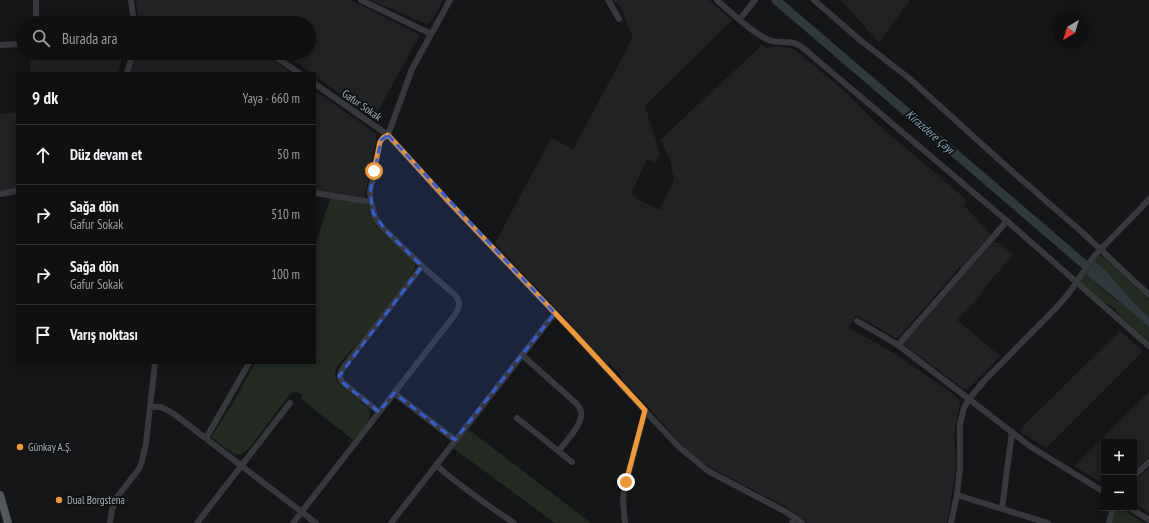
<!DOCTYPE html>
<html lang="tr">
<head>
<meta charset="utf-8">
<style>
  body { margin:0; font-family:"PT Sans Narrow",sans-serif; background:#19191a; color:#f1f3f6 }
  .controls { position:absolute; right:12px; bottom:12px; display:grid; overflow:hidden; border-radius:0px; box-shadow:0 2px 10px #0003 }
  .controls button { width:36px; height:36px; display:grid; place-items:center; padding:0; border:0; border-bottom:1px solid #303031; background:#101011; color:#f1f3f6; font:20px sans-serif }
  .compass { position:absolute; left:1053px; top:12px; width:36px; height:36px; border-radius:50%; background:#101011; box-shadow:0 2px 10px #0003; rotate:218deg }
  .stop { position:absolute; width:12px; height:12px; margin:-9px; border:3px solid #f19734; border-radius:50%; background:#fff }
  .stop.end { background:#f19734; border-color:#fff; box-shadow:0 1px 4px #0008 }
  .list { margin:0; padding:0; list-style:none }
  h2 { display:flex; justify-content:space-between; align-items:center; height:52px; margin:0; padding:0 16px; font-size:17px }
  h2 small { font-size:13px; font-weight:400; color:#9c9d9f }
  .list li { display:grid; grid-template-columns:26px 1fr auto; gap:12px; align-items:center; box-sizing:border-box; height:60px; padding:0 16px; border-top:1px solid #303031 }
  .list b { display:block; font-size:15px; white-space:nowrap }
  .list p { margin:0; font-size:13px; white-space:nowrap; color:#9c9d9f }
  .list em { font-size:13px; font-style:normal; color:#9c9d9f }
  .icon { flex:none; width:22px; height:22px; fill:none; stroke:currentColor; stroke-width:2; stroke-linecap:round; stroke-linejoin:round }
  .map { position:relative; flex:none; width:1149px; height:523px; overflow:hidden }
  .search { position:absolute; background:#101011; box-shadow:0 2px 10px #0003; left:16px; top:16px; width:300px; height:44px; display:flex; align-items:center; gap:10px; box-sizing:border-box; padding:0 14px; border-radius:22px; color:#9c9d9f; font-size:15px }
  .panel { position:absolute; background:#101011; box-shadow:0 2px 10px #0003; left:16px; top:72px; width:300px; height:292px; border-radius:0px }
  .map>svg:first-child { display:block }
  .built { fill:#212224 }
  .green { fill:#222a22 }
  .water { fill:#2e383d }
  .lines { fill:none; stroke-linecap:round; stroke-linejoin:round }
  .river { stroke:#2e383d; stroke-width:9 }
  .minor { stroke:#37383c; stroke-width:6 }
  .major { stroke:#53565b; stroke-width:8 }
  .route { stroke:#f19734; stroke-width:5 }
  .marked { fill:#325dd3; fill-opacity:0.2; stroke:#325dd3; stroke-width:3; stroke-dasharray:8 5; stroke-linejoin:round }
  .poi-dot { fill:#f19734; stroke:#101112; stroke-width:1.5 }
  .labels { text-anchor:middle; stroke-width:4; stroke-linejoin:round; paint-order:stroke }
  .street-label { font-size:11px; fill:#a7afb7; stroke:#101112 }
  .poi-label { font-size:11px; fill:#a7afb7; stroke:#101112; text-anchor:start }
  .water-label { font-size:12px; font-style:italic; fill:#7fa1b2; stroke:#101112 }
</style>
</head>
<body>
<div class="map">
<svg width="1149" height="523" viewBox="0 0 1149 523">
  <rect width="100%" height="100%" fill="#151617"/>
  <g class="built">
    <polygon points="136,0 350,0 420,35 374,118 315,76 315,73 311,73 284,53 309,53 309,23 139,23"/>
    <polygon points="370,0 443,0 431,22 427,24"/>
    <polygon points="612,0 709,0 732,20 645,106 660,154 655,163 647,159 631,194 638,198 637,199 660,210 674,179 670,159 660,140 762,45 768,49 770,47 780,47 790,48 795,50 842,89 874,121 967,200 964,206 991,234 961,268 960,267 900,336 896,338 856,315 849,328 894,353 929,377 958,398 960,403 954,434 956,455 956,469 947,523 808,523 786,507 711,468 685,449 644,402 626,386 622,381 621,376 609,362 607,364 495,243 551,138 573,149 626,51 633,35 629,29 622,8"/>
    <polygon points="841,0 910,0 879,43"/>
    <polygon points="29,53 124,53 118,73 31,73"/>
    <polygon points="137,53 260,53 267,56 290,73 131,73"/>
    <polygon points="315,91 377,134 364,200 315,190"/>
    <polygon points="17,112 17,188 0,191 0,114"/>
    <polygon points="993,242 999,243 1013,255 985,287 986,288 978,298 957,320 1000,356 969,388 964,389 903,344"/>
    <polygon points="1120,331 1143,351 1046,448 1024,434 1019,430"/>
    <polygon points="1149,392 1149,457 1134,471 1134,442 1104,442 1104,484 1074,466"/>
    <polygon points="1149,468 1149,513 1134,503 1134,482"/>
  </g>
  <g class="green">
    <path d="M331,198L368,205L376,226L414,262L415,264V268L408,279L363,337L338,365C334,372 334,377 339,384L368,408C375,419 360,431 353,440L301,399L302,395C297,392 295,392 290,394L248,450L241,454H234L211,437L235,400L255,363H315V247L326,211Z"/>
    <polygon points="1098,256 1101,256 1107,260 1149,300 1149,317 1132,301 1110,275 1095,261"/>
    <polygon points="1086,274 1104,291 1139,317 1149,327 1149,341 1123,319 1115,309 1097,297 1080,282"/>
    <polygon points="468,429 591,523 555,523 453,448"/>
    <polygon points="1115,508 1120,508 1144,523 1111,523"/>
  </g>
  <path class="water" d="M1095,261L1110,275L1132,301L1149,317V327C1129,308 1107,293 1086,274Z"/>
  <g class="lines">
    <polyline class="river" points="776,0 1084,264"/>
    <g class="minor">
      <polyline points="36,0 36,23"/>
      <polyline points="131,0 134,23"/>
      <polyline points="361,0 431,34"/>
      <polyline points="608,0 619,19"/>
      <path d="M717,0C729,11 755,35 769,40C782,45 789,38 802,47L1007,221L1149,346"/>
      <polyline points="814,0 860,40 910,79 1006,166 1083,233 1149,295"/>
      <polyline points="740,19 755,0"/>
      <polyline points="0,45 23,44"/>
      <polyline points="270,53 299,73"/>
      <polyline points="127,73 133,53"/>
      <polyline points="315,84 388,135 448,201 572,331 645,411 624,491 623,501 625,523"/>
      <polyline points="315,193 371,202"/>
      <polyline points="0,194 17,191"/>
      <polyline points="857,321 898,345 969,399 1031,447 1104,492"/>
      <polyline points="898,345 1007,221"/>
      <path d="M522,355L577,404C578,406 581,409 581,412C584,423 565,442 559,451"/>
      <polyline points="394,393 455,440"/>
      <path d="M150,408C161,405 164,408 174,414L316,523"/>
      <polyline points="645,411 679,447 708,471 786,512 795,518 792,523"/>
      <path d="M379,412L343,383C337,376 341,371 346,364L422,266"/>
      <polyline points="517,418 572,462"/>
      <polyline points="206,438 249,363"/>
      <path d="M436,465C460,486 487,505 514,523"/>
      <polyline points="1134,476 1149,462"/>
      <polyline points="957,495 1048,523"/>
      <polyline points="1130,508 1149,520"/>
      <polyline points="1002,509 1012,432"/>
      <polyline points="795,518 802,523"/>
      <polyline points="110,523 112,510 117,497 139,469 142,461 146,443 155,363"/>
      <polyline points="197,523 290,403"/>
      <polyline points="293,523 454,316 459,307 459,302 456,296 422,266 392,237 381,226 375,217 371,202 370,192 380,142 383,138 388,135 412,69 450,0"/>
      <polyline points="391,523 555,313"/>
      <polyline points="951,523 957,495 960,468 960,424 964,408 969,399 984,381 1056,308 1069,293 1095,255 1142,207 1149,199"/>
      <polyline points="1109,523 1113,508"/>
    </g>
    <polyline class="major" points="0,495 8,523"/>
  </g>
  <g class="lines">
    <polyline class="route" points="374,171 380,142 383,138 388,135 448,201 572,331 645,410 626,482"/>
  </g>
  <path class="marked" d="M388,135L555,313L455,440L394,393L379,412L343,383L339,376L422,266L387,232L373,213L370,192L381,140Z"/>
  <g class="poi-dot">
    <circle cx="20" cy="447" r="4"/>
    <circle cx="59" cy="500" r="4"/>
  </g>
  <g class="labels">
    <g class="street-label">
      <text transform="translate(362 105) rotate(35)" y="4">Gafur Sokak</text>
    </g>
    <g class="poi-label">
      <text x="28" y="451">Günkay A.Ş.</text>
      <text x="67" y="504">Dual Borgstena</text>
    </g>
    <g class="water-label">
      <text transform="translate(930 132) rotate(41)" y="4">Kirazdere Çayı</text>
    </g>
  </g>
</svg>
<div class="controls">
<button>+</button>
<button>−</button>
</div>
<svg class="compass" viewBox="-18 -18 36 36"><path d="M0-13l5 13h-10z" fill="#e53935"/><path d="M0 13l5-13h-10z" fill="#9c9d9f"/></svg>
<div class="stop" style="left:374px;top:171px"></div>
<div class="stop end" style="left:626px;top:482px"></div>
<div class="search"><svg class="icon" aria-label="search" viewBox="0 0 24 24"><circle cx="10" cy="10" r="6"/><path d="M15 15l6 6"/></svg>Burada ara</div>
<section class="panel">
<h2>9 dk<small>Yaya · 660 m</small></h2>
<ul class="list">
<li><svg class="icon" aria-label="ahead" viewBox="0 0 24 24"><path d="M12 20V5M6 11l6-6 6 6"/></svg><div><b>Düz devam et</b></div><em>50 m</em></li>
<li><svg class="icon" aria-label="right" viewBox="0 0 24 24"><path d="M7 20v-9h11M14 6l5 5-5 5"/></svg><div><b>Sağa dön</b><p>Gafur Sokak</p></div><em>510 m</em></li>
<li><svg class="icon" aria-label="right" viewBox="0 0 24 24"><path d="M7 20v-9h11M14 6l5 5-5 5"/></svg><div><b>Sağa dön</b><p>Gafur Sokak</p></div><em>100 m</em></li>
<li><svg class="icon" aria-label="arrive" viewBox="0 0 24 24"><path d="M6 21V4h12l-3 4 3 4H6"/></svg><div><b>Varış noktası</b></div></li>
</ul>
</section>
</div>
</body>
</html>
